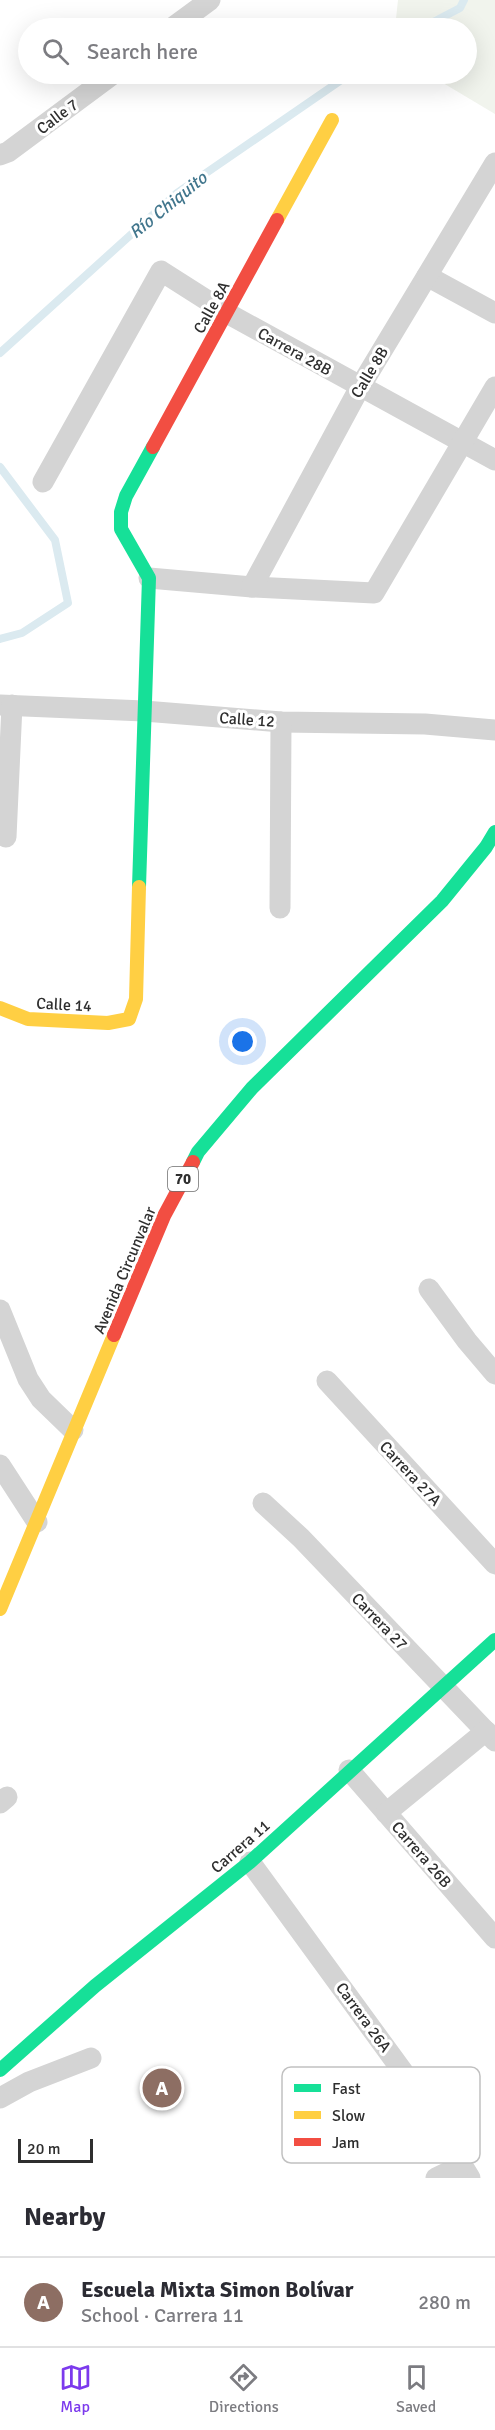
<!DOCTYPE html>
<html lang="en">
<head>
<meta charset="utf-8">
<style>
  body { margin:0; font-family:Signika,sans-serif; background:#f7f7f7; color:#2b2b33 }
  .scale { position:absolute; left:18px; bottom:15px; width:75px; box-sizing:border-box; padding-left:6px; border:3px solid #2f2f2f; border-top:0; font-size:16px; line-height:21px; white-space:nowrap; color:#2f2f2f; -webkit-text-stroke:4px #fff; paint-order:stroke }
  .you { position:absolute; left:243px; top:1042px; width:21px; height:21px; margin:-15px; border:4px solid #fff; border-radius:50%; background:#1a73e8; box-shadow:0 0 0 9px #1a73e833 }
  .badge { display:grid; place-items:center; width:39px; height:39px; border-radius:50%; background:#7c3aed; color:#fff; font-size:20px; font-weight:700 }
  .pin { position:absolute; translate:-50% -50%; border:3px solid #fff; box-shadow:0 2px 6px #0006 }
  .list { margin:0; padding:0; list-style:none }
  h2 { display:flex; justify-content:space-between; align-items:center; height:78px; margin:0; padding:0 24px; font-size:26px }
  h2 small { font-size:20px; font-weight:400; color:#7c7c81 }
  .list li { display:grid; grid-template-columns:39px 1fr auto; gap:18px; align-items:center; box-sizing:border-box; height:90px; padding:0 24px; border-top:2px solid #e1e1e2 }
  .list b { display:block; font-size:22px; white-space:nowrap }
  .list p { margin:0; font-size:20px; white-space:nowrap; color:#7c7c81 }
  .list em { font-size:20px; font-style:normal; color:#7c7c81 }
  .icon { flex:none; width:33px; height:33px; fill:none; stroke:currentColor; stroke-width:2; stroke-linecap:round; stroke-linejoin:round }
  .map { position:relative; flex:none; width:495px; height:2178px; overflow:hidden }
  .search { position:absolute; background:#fff; box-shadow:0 6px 24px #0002; left:18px; right:18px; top:18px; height:66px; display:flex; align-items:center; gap:15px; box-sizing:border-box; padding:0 21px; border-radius:33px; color:#7c7c81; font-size:22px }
  .sheet { height:168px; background:#fff }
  nav { display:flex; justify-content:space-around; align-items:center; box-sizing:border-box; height:84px; border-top:2px solid #e1e1e2; background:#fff; font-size:16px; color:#7c7c81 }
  nav a { display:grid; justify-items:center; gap:3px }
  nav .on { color:#7c3aed }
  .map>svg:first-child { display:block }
  .green { fill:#f1f4ed }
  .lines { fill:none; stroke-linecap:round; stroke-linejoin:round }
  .stream { stroke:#dbeaf0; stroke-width:8 }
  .street { stroke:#d4d4d4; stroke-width:21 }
  .fast { stroke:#16e098; stroke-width:14 }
  .slow { stroke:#ffcf43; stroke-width:14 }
  .jam { stroke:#f24e42; stroke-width:14 }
  .labels { text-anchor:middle; stroke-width:6; stroke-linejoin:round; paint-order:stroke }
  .shield { fill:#fff; stroke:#6d6d6d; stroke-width:1.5 }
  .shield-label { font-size:15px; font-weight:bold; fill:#2f2f2f }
  .street-label { font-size:16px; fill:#2f2f2f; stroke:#fff }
  .water-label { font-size:18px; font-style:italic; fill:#41768d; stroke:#fff }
  .key { fill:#fff; stroke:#c1c1c1; stroke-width:1.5 }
  .key-label { font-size:16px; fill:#2f2f2f }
</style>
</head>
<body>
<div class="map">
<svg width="495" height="2178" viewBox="0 0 495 2178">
  <rect width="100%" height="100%" fill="#fff"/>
  <polygon class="green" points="398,0 495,0 495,114 428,74 466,74 466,28 395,28"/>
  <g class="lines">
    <g class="stream">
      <polyline points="422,28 460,8 464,0"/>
      <polyline points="0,353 177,193 350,74"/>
      <polyline points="0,467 55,540 68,603 22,633 0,639"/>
    </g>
    <g class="street">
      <polyline points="172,28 210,0"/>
      <polyline points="0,155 8,152 113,74"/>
      <polyline points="427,276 495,313"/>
      <polyline points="43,482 161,271 227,313 495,460"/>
      <polyline points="149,578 252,587 374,593 495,387"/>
      <polyline points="252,587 360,387 495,163"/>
      <polyline points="0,705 144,711 281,722 425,724 495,730"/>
      <polyline points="6,837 12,705"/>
      <polyline points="280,908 281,722"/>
      <polyline points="429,1289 467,1341 495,1374"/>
      <polyline points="0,1310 28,1379 41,1399 73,1430"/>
      <polyline points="327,1381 495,1564"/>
      <polyline points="0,1465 37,1522"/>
      <polyline points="263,1503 301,1538 495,1741"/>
      <polyline points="349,1770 495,1938"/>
      <polyline points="0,1803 7,1797"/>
      <polyline points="386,1813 486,1731"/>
      <polyline points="250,1862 417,2091 470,2178"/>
      <polyline points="0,2098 29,2082 91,2058"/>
      <polyline points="436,2178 461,2166"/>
    </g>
    <g class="fast">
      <polyline points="139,887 149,578 121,529 121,512 126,496 153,447"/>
      <polyline points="193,1162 198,1152 252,1088 442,901 486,847 495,832"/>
      <polyline points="0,2070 95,1986 250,1862 495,1640"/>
    </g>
    <g class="slow">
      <polyline points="277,220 332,120"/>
      <polyline points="0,1008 28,1019 108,1023 129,1019 136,999 139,887"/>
      <polyline points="0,1609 114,1335"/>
    </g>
    <g class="jam">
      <polyline points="153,447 277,220"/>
      <polyline points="114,1335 164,1216 193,1162"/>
    </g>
  </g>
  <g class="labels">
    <rect class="shield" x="168" y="1167" width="30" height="24" rx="4.5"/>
    <g class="shield-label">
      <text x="183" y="1184">70</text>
    </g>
    <g class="street-label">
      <text transform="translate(57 116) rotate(-37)" y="6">Calle 7</text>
      <text transform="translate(211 307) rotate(-61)" y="6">Calle 8A</text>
      <text transform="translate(295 351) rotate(29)" y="6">Carrera 28B</text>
      <text transform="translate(369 372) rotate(-59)" y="6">Calle 8B</text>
      <text transform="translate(247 719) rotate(4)" y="6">Calle 12</text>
      <text transform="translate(64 1004) rotate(3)" y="6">Calle 14</text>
      <text transform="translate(124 1270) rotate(-67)" y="6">Avenida Circunvalar</text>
      <text transform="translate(411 1473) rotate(47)" y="6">Carrera 27A</text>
      <text transform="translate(380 1621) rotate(46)" y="6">Carrera 27</text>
      <text transform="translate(240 1846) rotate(-41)" y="6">Carrera 11</text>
      <text transform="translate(422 1854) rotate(49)" y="6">Carrera 26B</text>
      <text transform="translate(364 2017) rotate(54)" y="6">Carrera 26A</text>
    </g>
    <g class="water-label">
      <text transform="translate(168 205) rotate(-39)" y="6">Río Chiquito</text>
    </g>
  </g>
  <rect x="282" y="2067" width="198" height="96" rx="9" class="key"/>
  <rect x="294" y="2084" width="27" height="8" fill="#16e098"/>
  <rect x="294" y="2111" width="27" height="8" fill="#ffcf43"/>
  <rect x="294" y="2138" width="27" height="8" fill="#f24e42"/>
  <g class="key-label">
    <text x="332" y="2094">Fast</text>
    <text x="332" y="2121">Slow</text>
    <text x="332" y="2148">Jam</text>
  </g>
</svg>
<div class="scale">20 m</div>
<div class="you"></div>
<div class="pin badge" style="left:162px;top:2088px;background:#8d6e63">A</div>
<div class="search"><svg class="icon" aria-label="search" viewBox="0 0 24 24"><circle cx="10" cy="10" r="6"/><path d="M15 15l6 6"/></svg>Search here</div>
</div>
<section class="sheet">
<h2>Nearby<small></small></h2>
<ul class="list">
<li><span class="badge" style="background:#8d6e63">A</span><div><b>Escuela Mixta Simon Bolívar</b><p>School · Carrera 11</p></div><em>280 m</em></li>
</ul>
</section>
<nav>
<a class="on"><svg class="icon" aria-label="map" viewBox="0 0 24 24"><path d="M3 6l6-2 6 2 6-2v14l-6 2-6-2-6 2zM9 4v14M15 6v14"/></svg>Map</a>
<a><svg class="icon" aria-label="directions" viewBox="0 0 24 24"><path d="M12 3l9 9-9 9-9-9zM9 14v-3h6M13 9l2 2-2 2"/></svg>Directions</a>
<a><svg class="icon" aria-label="saved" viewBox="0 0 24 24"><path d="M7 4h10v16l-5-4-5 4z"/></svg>Saved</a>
</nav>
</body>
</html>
